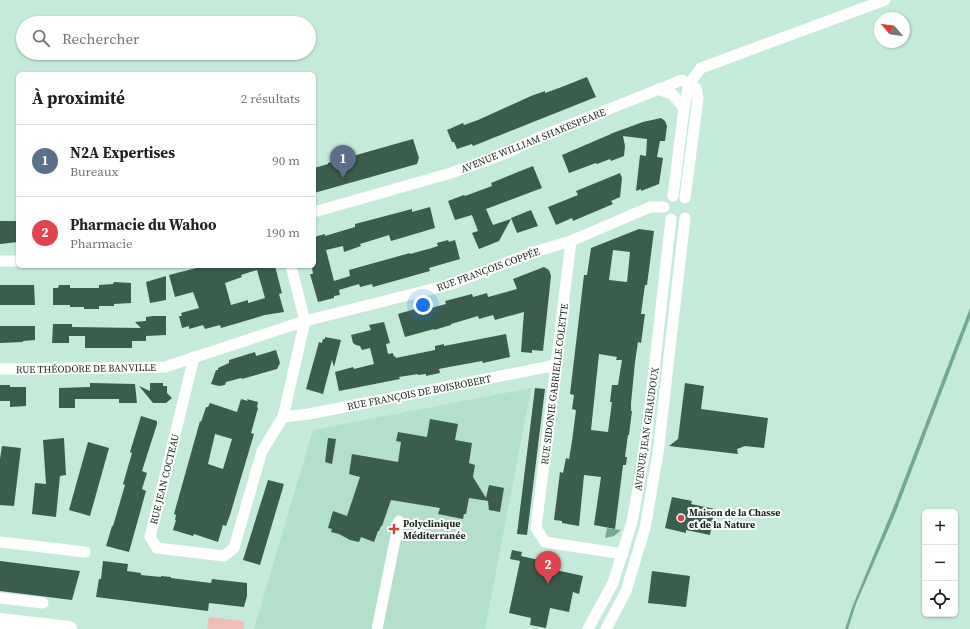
<!DOCTYPE html>
<html lang="fr">
<head>
<meta charset="utf-8">
<style>
  body { margin:0; font-family:"Source Serif 4",serif; background:#f2f2f2; color:#202124 }
  .controls { position:absolute; right:12px; bottom:12px; display:grid; overflow:hidden; border-radius:6px; box-shadow:0 1px 3px #0004 }
  .controls button { width:36px; height:36px; display:grid; place-items:center; padding:0; border:0; border-bottom:1px solid #e0e0e0; background:#fff; color:#202124; font:20px sans-serif }
  .compass { position:absolute; left:874px; top:12px; width:36px; height:36px; border-radius:50%; background:#fff; box-shadow:0 1px 3px #0004; rotate:299deg }
  .you { position:absolute; left:423px; top:305px; width:14px; height:14px; margin:-10px; border:3px solid #fff; border-radius:50%; background:#1a73e8; box-shadow:0 0 0 6px #1a73e833 }
  .badge { display:grid; place-items:center; width:26px; height:26px; border-radius:50%; background:#0f766e; color:#fff; font-size:13px; font-weight:700 }
  .pin { position:absolute; translate:-50% -33px; filter:drop-shadow(0 1px 2px #0008) }
  .pin::after { content:''; position:absolute; top:21px; width:14px; height:12px; background:inherit; clip-path:polygon(0 0,100% 0,50% 100%) }
  .list { margin:0; padding:0; list-style:none }
  h2 { display:flex; justify-content:space-between; align-items:center; height:52px; margin:0; padding:0 16px; font-size:17px }
  h2 small { font-size:13px; font-weight:400; color:#757577 }
  .list li { display:grid; grid-template-columns:26px 1fr auto; gap:12px; align-items:center; box-sizing:border-box; height:72px; padding:0 16px; border-top:1px solid #e0e0e0 }
  .list b { display:block; font-size:15px; white-space:nowrap }
  .list p { margin:0; font-size:13px; white-space:nowrap; color:#757577 }
  .list em { font-size:13px; font-style:normal; color:#757577 }
  .icon { flex:none; width:22px; height:22px; fill:none; stroke:currentColor; stroke-width:2; stroke-linecap:round; stroke-linejoin:round }
  .map { position:relative; flex:none; width:970px; height:629px; overflow:hidden }
  .search { position:absolute; background:#fff; box-shadow:0 1px 3px #0004; left:16px; top:16px; width:300px; height:44px; display:flex; align-items:center; gap:10px; box-sizing:border-box; padding:0 14px; border-radius:22px; color:#757577; font-size:15px }
  .panel { position:absolute; background:#fff; box-shadow:0 1px 3px #0004; left:16px; top:72px; width:300px; height:196px; border-radius:6px }
  .map>svg:first-child { display:block }
  .built { fill:#b2e0cb }
  .green { fill:#efbeb7 }
  .water { fill:#73a991 }
  .building { fill:#3a5d4d; fill-rule:evenodd }
  .lines { fill:none; stroke-linecap:round; stroke-linejoin:round }
  .street { stroke:#fff; stroke-width:11 }
  .secondary { stroke:#fff; stroke-width:16 }
  .poi-dot { fill:#d5473d; stroke:#fff; stroke-width:1.5 }
  .labels { text-anchor:middle; stroke-width:4; stroke-linejoin:round; paint-order:stroke }
  .street-label { font-size:10px; fill:#182720; stroke:#fff }
  .poi-label { font-size:10px; font-weight:bold; fill:#182720; stroke:#fff; text-anchor:start }
</style>
</head>
<body>
<div class="map">
<svg width="970" height="629" viewBox="0 0 970 629">
  <rect width="100%" height="100%" fill="#c4ebd9"/>
  <polygon class="built" points="531,388 485,629 254,629 313,430"/>
  <polygon class="green" points="209,617 244,621 244,629 207,629"/>
  <g class="water">
    <polygon points="970,308 970,318 895,514 856,604 848,629 845,629 853,605 894,506"/>
    <polygon points="607,528 621,530 614,536 605,538"/>
  </g>
  <g class="building">
    <polygon points="587,77 596,97 473,146 472,144 457,149 454,142 452,142 447,130 463,123 464,125 478,120 531,96 545,91 545,93 559,88"/>
    <polygon points="661,118 665,121 667,126 665,141 660,141 657,157 663,158 659,184 641,191 641,189 636,191 640,155 646,156 647,139 623,136 625,146 624,156 611,161 610,159 597,164 596,163 569,173 562,155 611,134 610,134 643,122"/>
    <polygon points="413,139 419,158 417,164 314,193 314,168 328,164 328,163"/>
    <polygon points="533,166 542,188 486,209 493,225 511,219 499,241 479,249 472,233 478,231 472,215 455,220 448,201 464,195 465,196 492,186 491,183"/>
    <polygon points="620,173 622,178 620,197 611,201 613,204 573,221 572,218 556,225 548,207 578,195 576,191"/>
    <polygon points="430,207 435,228 391,241 389,235 360,244 361,246 344,252 343,246 326,250 334,281 350,276 349,270 410,253 410,254 432,248 438,246 437,243 448,240 449,242 455,240 460,259 429,268 430,271 373,287 372,284 360,287 359,284 339,290 340,295 334,296 334,298 318,302 310,274 313,274 312,268 314,267 314,237 325,234 325,236 355,227 355,224 412,209 412,212"/>
    <polygon points="531,210 538,226 517,233 511,218"/>
    <polygon points="0,221 18,221 18,242 0,244"/>
    <path d="M639,229L654,231L647,285H645L643,299L641,314H645L641,343L638,342L635,362L631,403V411H632L629,435H628L625,457H627L626,465H623L615,529L594,525L601,477L584,475L579,526L562,523V521L554,520L560,472L563,473L566,458L569,459L572,441L576,410L572,409L574,395L570,394L584,275H587L591,248ZM613,250L630,252L627,282L609,280ZM599,354L617,357L616,360H622L618,385H612L610,402H612L608,432L591,430Z"/>
    <path d="M204,266H275L282,293L279,294L284,312L265,315L221,328L220,325L205,329L203,325L189,329V326L182,328L179,316H182L181,313L199,308L193,292L175,297L169,275ZM257,270L265,298L248,303V300L231,305L225,283L242,277L241,275Z"/>
    <polygon points="544,267 549,270 551,276 543,351 532,350 532,353 521,352 524,312 495,320 493,315 479,319 478,316 451,324 451,325 434,330 434,329 405,337 398,314 415,309 416,312 446,304 445,301 472,294 473,297 487,293 488,297 517,289 513,279"/>
    <polygon points="166,276 166,300 150,303 146,282"/>
    <polygon points="114,282 131,283 131,303 114,304 114,306 99,306 99,309 84,309 84,307 70,307 70,305 53,305 53,288 58,288 59,285 70,285 70,288 99,288 99,285 113,284"/>
    <polygon points="0,285 34,285 35,305 0,305"/>
    <polygon points="153,316 166,316 166,335 146,336 146,341 132,341 132,348 85,348 85,336 69,336 69,343 52,343 53,324 72,324 72,327 141,328 135,322 146,321 146,317"/>
    <polygon points="384,322 390,343 386,344 388,354 393,353 394,357 395,356 396,358 435,350 435,346 444,344 444,346 506,334 510,357 483,363 482,361 449,367 439,369 440,373 426,376 426,374 418,375 418,374 399,377 400,379 339,391 335,372 353,367 354,369 374,364 370,348 362,350 360,346 356,345 353,343 351,335 371,330 369,325"/>
    <polygon points="0,326 35,326 35,340 23,341 23,342 0,343"/>
    <polygon points="325,337 341,340 334,367 332,360 323,394 306,389 319,342 322,343 323,339 325,339"/>
    <polygon points="276,350 280,363 277,369 242,379 241,378 226,382 225,385 219,386 211,384 216,370 218,370 218,368 229,363 229,360 255,352 256,356"/>
    <polygon points="90,383 135,384 137,403 119,403 119,399 75,399 75,408 59,408 59,388 90,387"/>
    <polygon points="150,383 163,383 163,386 167,386 167,393 172,398 166,403 153,403 139,386 150,391"/>
    <polygon points="685,383 704,386 701,409 768,418 764,448 745,446 737,449 738,454 669,446 678,439"/>
    <polygon points="0,385 10,385 10,387 26,387 26,406 10,407 10,401 0,401"/>
    <polygon points="535,388 545,389 527,535 517,534"/>
    <path d="M241,399L248,401L247,399L258,402L257,407L258,408L251,433L254,434L230,515L226,526L223,525L218,542L194,534L193,536L173,530L176,520H175L176,515L174,514L200,421L201,422L206,407H208L210,403L237,412ZM215,434L232,439L223,469L208,464Z"/>
    <polygon points="141,416 157,421 157,424 142,471 147,473 142,489 146,491 129,552 106,546 112,526 113,526 125,485 123,484 132,453 130,452"/>
    <polygon points="430,419 458,424 455,440 472,443 469,463 475,465 473,477 486,498 489,485 504,488 500,512 489,510 488,501 469,498 466,514 464,514 463,519 438,514 440,508 391,500 382,526 381,526 379,531 378,531 374,542 361,537 359,542 350,540 339,534 331,532 332,529 328,528 333,511 347,516 360,477 349,474 352,454 398,462 401,442 396,441 398,432 427,437"/>
    <polygon points="64,438 66,475 60,476 56,517 32,514 35,483 46,484 43,440"/>
    <polygon points="328,438 336,439 332,464 325,462"/>
    <polygon points="88,442 109,448 90,516 69,510"/>
    <polygon points="2,446 21,448 14,506 0,505 0,459"/>
    <polygon points="268,480 284,484 260,565 243,560"/>
    <polygon points="672,497 692,501 691,504 715,509 710,535 686,530 686,533 665,528"/>
    <polygon points="512,550 522,552 521,556 557,564 556,570 583,576 579,594 573,592 569,612 550,608 546,628 530,625 531,618 509,613 520,561 510,559"/>
    <polygon points="0,561 80,571 72,600 0,591"/>
    <polygon points="103,561 128,564 127,571 141,573 141,575 161,577 161,576 171,577 171,578 211,583 212,579 247,583 247,596 244,607 209,603 208,611 96,597 99,579 101,579"/>
    <polygon points="652,571 690,576 686,607 648,603"/>
  </g>
  <g class="lines">
    <g class="street">
      <polyline points="658,89 672,94 684,108"/>
      <polyline points="673,196 684,108 689,84 701,68 885,0"/>
      <polyline points="314,212 451,173 504,154 549,133 682,80 696,88 698,98 685,198"/>
      <polyline points="571,241 536,528 545,542 623,554"/>
      <polyline points="0,261 18,261"/>
      <polyline points="194,357 150,537 157,548 224,556 234,548 262,451 283,417 305,321 291,266"/>
      <polyline points="0,369 165,367 305,321 452,284 531,253 571,241 650,207 664,207"/>
      <polyline points="283,417 309,414 556,365"/>
      <polyline points="0,542 85,552"/>
      <polyline points="0,598 43,603"/>
      <polyline points="377,629 399,521"/>
      <polyline points="588,629 613,583 632,522 645,450 671,219"/>
      <polyline points="606,629 626,591 645,528 658,453 685,218"/>
    </g>
    <polyline class="secondary" points="0,621 69,629"/>
  </g>
  <g class="poi-dot">
    <circle cx="681" cy="518" r="4"/>
    <path d="M392 523h4v4h4v4h-4v4h-4v-4h-4v-4h4z"/>
  </g>
  <g class="labels">
    <g class="street-label">
      <text transform="translate(533 140) rotate(-22)" y="4">AVENUE WILLIAM SHAKESPEARE</text>
      <text transform="translate(488 269) rotate(-20)" y="4">RUE FRANÇOIS COPPÉE</text>
      <text transform="translate(86 368) rotate(-1)" y="4">RUE THÉODORE DE BANVILLE</text>
      <text transform="translate(554 384) rotate(-83)" y="4">RUE SIDONIE GABRIELLE COLETTE</text>
      <text transform="translate(419 392) rotate(-11)" y="4">RUE FRANÇOIS DE BOISROBERT</text>
      <text transform="translate(646 429) rotate(-82)" y="4">AVENUE JEAN GIRAUDOUX</text>
      <text transform="translate(164 479) rotate(-76)" y="4">RUE JEAN COCTEAU</text>
    </g>
    <g class="poi-label">
      <text x="689" y="516">Maison de la Chasse<tspan x="689" dy="12">et de la Nature</tspan></text>
      <text x="403" y="527">Polyclinique<tspan x="403" dy="12">Méditerranée</tspan></text>
    </g>
  </g>
</svg>
<div class="controls">
<button>+</button>
<button>−</button>
<button><svg class="icon" aria-label="locate" viewBox="0 0 24 24"><circle cx="12" cy="12" r="6"/><path d="M12 2v4M12 18v4M2 12h4M18 12h4"/></svg></button>
</div>
<svg class="compass" viewBox="-18 -18 36 36"><path d="M0-13l5 13h-10z" fill="#e53935"/><path d="M0 13l5-13h-10z" fill="#757577"/></svg>
<div class="you"></div>
<div class="pin badge" style="left:343px;top:178px;background:#5c6f8a">1</div>
<div class="pin badge" style="left:548px;top:584px;background:#e0444e">2</div>
<div class="search"><svg class="icon" aria-label="search" viewBox="0 0 24 24"><circle cx="10" cy="10" r="6"/><path d="M15 15l6 6"/></svg>Rechercher</div>
<section class="panel">
<h2>À proximité<small>2 résultats</small></h2>
<ul class="list">
<li><span class="badge" style="background:#5c6f8a">1</span><div><b>N2A Expertises</b><p>Bureaux</p></div><em>90 m</em></li>
<li><span class="badge" style="background:#e0444e">2</span><div><b>Pharmacie du Wahoo</b><p>Pharmacie</p></div><em>190 m</em></li>
</ul>
</section>
</div>
</body>
</html>
